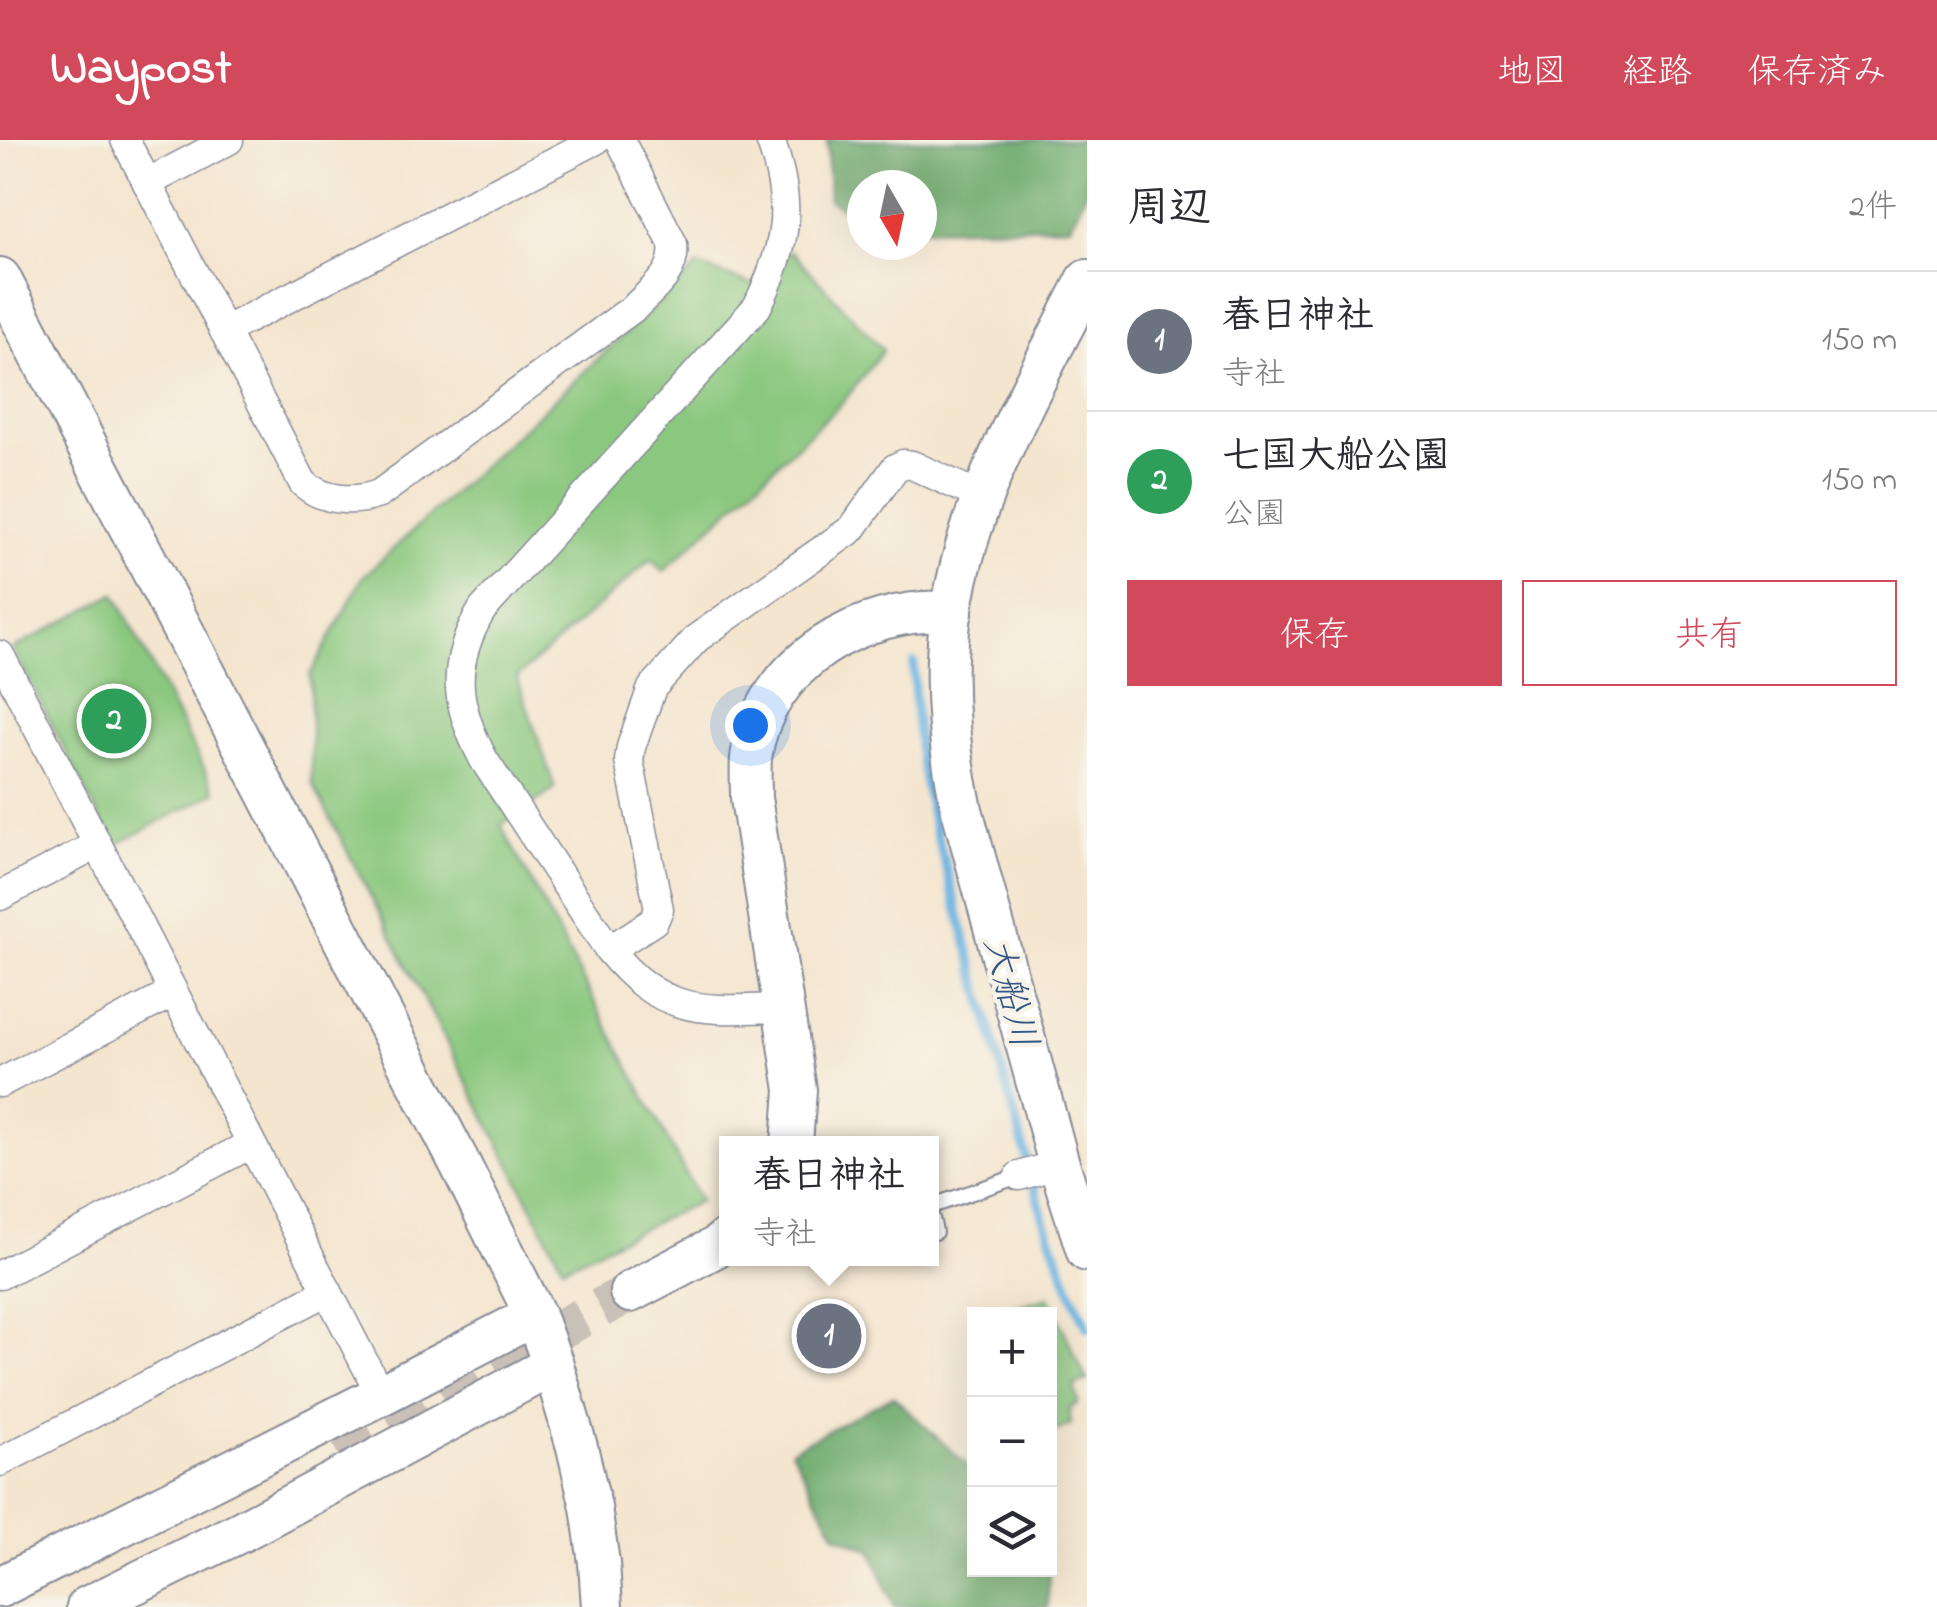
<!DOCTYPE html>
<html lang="ja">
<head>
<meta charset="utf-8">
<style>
  body { margin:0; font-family:"Indie Flower","Klee One",sans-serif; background:#f7f7f7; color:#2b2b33 }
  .controls { position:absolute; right:30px; bottom:30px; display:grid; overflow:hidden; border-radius:0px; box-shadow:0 10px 40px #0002 }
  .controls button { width:90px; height:90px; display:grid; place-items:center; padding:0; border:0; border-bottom:2px solid #e1e1e2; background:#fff; color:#2b2b33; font:50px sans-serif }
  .compass { position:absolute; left:847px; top:30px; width:90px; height:90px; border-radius:50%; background:#fff; box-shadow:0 10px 40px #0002; rotate:171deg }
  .you { position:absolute; left:750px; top:585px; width:35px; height:35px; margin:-25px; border:8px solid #fff; border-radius:50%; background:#1a73e8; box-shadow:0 0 0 15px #1a73e833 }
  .badge { display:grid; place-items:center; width:65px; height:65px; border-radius:50%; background:#d1495b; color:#fff; font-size:32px; font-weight:700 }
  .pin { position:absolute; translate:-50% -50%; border:5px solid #fff; box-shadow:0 2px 10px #0006 }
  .popup { position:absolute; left:719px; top:996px; width:220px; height:130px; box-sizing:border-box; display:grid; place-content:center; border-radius:0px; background:#fff; filter:drop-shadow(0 2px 8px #0005); font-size:32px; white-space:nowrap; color:#7c7c81 }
  .popup b { font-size:38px; color:#2b2b33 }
  .popup::after { content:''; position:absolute; left:50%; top:100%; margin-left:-20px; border:20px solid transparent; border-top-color:#fff }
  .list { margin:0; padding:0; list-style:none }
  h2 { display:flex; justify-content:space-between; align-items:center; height:130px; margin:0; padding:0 40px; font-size:42px }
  h2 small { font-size:32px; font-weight:400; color:#7c7c81 }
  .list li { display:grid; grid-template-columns:65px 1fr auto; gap:30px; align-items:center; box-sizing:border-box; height:140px; padding:0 40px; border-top:2px solid #e1e1e2 }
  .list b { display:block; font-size:38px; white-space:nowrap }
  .list p { margin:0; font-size:32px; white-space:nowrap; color:#7c7c81 }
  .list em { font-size:32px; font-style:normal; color:#7c7c81 }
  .actions { display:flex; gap:20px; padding:30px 40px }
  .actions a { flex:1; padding:22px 0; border:2px solid #d1495b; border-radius:0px; text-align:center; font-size:35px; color:#d1495b }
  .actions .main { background:#d1495b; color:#fff }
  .icon { flex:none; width:55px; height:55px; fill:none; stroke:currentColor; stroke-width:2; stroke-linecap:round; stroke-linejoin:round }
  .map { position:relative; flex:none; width:1087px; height:1467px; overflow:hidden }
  header { display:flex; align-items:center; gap:60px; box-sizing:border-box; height:140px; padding:0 50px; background:#d1495b; color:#fff }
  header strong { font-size:48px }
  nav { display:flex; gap:55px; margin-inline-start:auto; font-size:35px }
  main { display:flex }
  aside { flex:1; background:#fff }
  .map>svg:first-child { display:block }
  .green { fill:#8bc87f; stroke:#537c6e; stroke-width:2.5 }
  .forest { fill:#70ac6e; stroke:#466e66; stroke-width:2.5 }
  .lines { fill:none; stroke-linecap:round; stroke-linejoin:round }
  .stream { stroke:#69b2e1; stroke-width:9 }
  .secondary-tunnel { stroke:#c9c1b8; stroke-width:40; stroke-dasharray:40 20; stroke-linecap:butt }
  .lane-casing { stroke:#888a96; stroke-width:18 }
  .street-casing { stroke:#888a96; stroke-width:31 }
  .secondary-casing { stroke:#888a96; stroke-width:44 }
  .lane { stroke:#fff; stroke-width:14 }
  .street { stroke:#fff; stroke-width:28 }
  .secondary { stroke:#fff; stroke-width:40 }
  .labels { text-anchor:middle; stroke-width:9; stroke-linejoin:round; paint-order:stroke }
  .water-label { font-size:38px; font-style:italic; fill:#325685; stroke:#f7f3e8 }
</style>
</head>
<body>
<header>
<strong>Waypost</strong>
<nav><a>地図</a><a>経路</a><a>保存済み</a></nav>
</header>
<main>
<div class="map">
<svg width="1087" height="1467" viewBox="0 0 1087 1467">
  <rect width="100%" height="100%" fill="#f7f3e8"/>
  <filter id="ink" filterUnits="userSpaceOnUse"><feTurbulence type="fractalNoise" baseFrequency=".01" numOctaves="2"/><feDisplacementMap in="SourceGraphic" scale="20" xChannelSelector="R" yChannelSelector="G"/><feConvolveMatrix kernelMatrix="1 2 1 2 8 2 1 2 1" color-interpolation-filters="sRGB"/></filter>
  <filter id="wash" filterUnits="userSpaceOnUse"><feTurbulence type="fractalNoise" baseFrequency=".0048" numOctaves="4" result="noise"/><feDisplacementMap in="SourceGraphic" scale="40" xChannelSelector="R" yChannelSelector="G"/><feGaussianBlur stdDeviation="2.25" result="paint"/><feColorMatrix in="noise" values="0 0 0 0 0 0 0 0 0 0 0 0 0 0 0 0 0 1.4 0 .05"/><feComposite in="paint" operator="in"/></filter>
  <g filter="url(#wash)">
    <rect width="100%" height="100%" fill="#f4e5ce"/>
    <g class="green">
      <polygon points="791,111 883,210 843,262 663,432 651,419 517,537 555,649 501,685 700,1061 563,1127 312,643 310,535 363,437 698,126 753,145"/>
      <polygon points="115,454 216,652 114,706 13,509"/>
      <polygon points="1049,1157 1087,1241 1074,1245 1078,1262 1069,1270 1071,1285 1050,1293 1050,1174 989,1174"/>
    </g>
    <g class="forest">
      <polygon points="827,0 1087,0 1087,50 1070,86 922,89 922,45 862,45 862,80 829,60"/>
      <polygon points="893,1256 974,1332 974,1430 1049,1430 1048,1467 894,1467 871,1410 836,1395 791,1310"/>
    </g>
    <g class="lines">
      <path class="stream" d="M914,523C913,583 922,638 937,696L1043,1077L1070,1149L1087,1187"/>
    </g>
  </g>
  <g filter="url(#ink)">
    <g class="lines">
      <polyline class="secondary-tunnel" points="335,1309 630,1152"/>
      <defs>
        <g id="lane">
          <polyline points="932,1066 1019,1036"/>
          <polyline points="932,1078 935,1092"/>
        </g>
        <g id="street">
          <path d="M125,0L303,343C323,361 354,363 379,354L635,167C653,148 677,133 673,104L620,0"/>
          <path d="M770,0C794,66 787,105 757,167L482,470C449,526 455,565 484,620L609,810C663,877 705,870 783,868"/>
          <polyline points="147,43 229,0"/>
          <polyline points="224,191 596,0"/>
          <polyline points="0,515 381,1255"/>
          <polyline points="0,756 97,705"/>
          <polyline points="609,810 654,781 659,769 629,621 631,607 652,548 697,498 852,389 895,328 903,324 912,325 982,357"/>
          <polyline points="0,943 173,853"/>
          <polyline points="1019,1036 1059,1024"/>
          <polyline points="0,1135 251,1004"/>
          <polyline points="0,1322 328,1151"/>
        </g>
        <g id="secondary">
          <polyline points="0,138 460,1024 535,1175 553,1225 577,1307 591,1367 599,1423 602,1467"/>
          <path d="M1087,140C1028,258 952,382 947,518C945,570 951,619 962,670L1059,1024L1087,1111"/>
          <path d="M792,1004L796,950L751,658C751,645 750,631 751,618C763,523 863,465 952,472"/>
          <polyline points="630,1152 716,1107 726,1099"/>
          <polyline points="0,1447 381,1255 535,1175"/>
          <polyline points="87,1467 240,1392 553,1225"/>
        </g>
      </defs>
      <use href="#lane" class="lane-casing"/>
      <use href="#street" class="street-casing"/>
      <use href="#secondary" class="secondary-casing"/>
      <use href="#lane" class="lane"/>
      <use href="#street" class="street"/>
      <use href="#secondary" class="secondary"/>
    </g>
  </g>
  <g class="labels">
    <g class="water-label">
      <text transform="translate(1012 852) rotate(75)" y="13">大船川</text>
    </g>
  </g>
</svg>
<div class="controls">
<button>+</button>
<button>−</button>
<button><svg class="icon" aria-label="layers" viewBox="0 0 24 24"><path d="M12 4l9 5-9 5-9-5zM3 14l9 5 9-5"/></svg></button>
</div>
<svg class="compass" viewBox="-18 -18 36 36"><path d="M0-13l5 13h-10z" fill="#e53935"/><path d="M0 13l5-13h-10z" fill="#7c7c81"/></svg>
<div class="you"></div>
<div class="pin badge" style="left:829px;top:1196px;background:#6b7280">1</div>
<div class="popup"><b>春日神社</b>寺社</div>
<div class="pin badge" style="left:114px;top:581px;background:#2e9e5b">2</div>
</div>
<aside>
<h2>周辺<small>2件</small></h2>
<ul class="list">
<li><span class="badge" style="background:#6b7280">1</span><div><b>春日神社</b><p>寺社</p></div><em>150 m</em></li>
<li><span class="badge" style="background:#2e9e5b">2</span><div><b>七国大船公園</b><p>公園</p></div><em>150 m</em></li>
</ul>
<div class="actions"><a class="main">保存</a><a>共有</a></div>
</aside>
</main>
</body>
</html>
